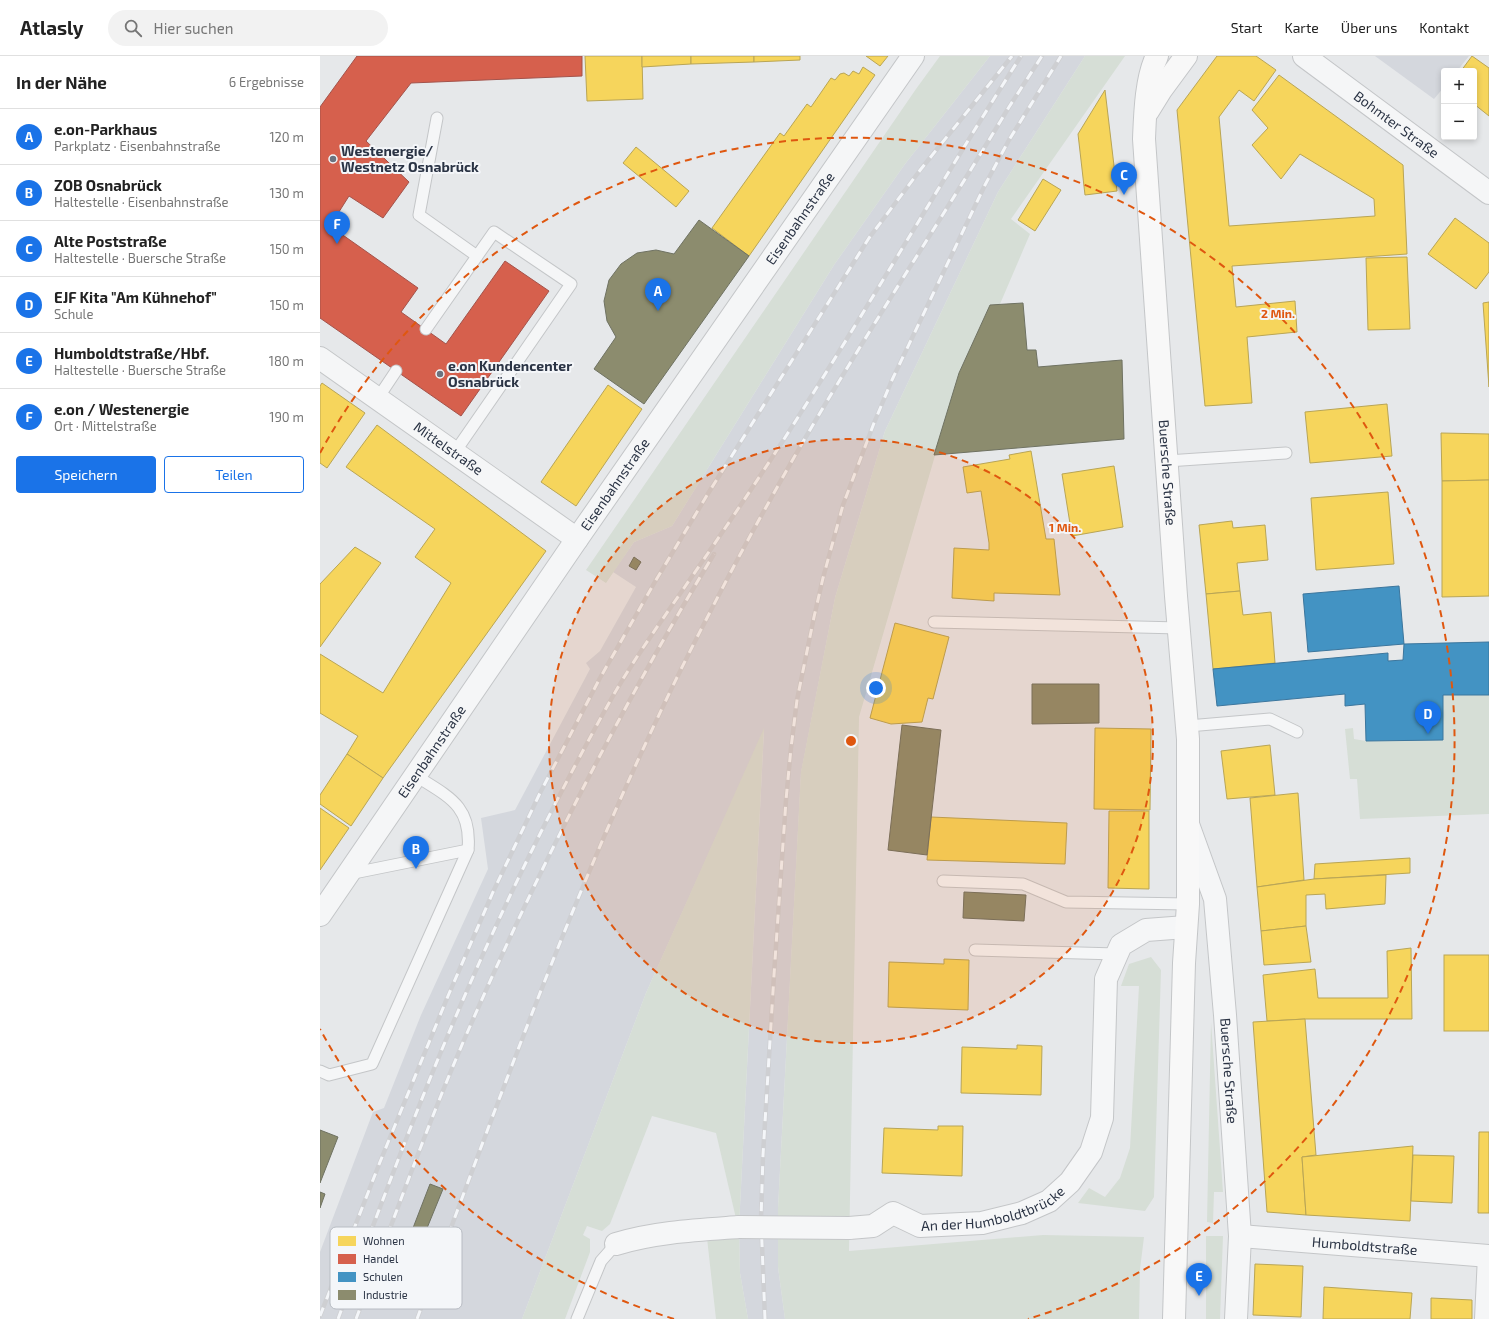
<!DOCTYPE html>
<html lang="de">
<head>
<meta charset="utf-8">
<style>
  body { margin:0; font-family:"Exo 2",sans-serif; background:#f2f2f2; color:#222 }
  .controls { position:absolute; right:12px; top:12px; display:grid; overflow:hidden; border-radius:4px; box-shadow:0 2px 6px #0003 }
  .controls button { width:36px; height:36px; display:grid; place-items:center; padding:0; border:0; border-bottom:1px solid #e0e0e0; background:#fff; color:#222; font:20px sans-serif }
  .you { position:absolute; left:556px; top:632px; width:14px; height:14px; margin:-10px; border:3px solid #fff; border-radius:50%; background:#1a73e8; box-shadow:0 0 0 6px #1a73e833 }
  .badge { display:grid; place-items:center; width:26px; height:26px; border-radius:50%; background:#1a73e8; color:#fff; font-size:13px; font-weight:700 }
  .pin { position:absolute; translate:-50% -33px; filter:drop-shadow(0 1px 2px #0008) }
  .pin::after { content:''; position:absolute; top:21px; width:14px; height:12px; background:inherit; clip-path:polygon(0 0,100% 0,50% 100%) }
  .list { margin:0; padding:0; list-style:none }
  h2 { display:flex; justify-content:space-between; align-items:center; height:52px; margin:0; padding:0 16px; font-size:17px }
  h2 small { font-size:13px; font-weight:400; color:#767676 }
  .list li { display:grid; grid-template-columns:26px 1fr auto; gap:12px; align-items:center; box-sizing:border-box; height:56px; padding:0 16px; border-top:1px solid #e0e0e0 }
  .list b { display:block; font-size:15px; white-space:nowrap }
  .list p { margin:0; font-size:13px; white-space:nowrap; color:#767676 }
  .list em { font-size:13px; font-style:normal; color:#767676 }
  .actions { display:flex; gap:8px; padding:12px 16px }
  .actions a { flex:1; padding:9px 0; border:1px solid #1a73e8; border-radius:4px; text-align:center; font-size:14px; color:#1a73e8 }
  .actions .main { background:#1a73e8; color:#fff }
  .icon { flex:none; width:22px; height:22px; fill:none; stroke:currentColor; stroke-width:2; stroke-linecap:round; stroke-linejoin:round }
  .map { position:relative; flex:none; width:1169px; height:1263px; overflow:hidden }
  header { display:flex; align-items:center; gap:24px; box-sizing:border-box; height:56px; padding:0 20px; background:#fff; border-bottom:1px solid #e0e0e0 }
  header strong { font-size:19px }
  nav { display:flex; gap:22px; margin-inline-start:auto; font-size:14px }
  .search { width:280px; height:36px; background:#f2f2f2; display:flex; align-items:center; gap:10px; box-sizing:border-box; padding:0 14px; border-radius:22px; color:#767676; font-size:15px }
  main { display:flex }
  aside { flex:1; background:#fff }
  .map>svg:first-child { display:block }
  .built { fill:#d4d7dd }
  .green { fill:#d6ded6 }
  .homes { fill:#f6d55c; stroke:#b9a555 }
  .shops { fill:#d6604d; stroke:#a3534b }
  .schools { fill:#4393c3; stroke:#3c769d }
  .industry { fill:#8c8c6e; stroke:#6f7262 }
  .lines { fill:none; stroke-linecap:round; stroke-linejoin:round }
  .lane-casing { stroke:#c4c6c8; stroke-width:13 }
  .street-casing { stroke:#c4c6c8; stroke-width:24 }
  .secondary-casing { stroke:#c4c6c8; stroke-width:24 }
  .lane { stroke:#f5f6f7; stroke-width:11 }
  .street { stroke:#f5f6f7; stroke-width:22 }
  .secondary { stroke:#f8f8f8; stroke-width:22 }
  .rail-casing { stroke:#cecfd2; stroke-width:4.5 }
  .rail { stroke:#f4f6f9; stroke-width:3; stroke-dasharray:9; stroke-linecap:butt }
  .street-bridge-casing { stroke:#c4c6c8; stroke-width:24; stroke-linecap:butt }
  .street-bridge { stroke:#f5f6f7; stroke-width:22 }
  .ring { fill:none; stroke:#df570f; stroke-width:2; stroke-dasharray:7 5 }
  .poi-dot { fill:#6c737f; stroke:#f4f6f9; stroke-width:1.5 }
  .labels { text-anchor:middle; stroke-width:4; stroke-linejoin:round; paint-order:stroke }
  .street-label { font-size:14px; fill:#2b3445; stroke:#f4f6f9 }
  .poi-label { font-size:14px; font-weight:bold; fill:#2b3445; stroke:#f4f6f9; text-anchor:start }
  .key { fill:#f4f6f9; stroke:#b8bcc3; stroke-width:1 }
  .key-label { font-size:11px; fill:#2b3445 }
  .centre { fill:#df570f; stroke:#f4f6f9; stroke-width:2 }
  .ring-label { font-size:12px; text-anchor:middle; font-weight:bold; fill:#df570f; stroke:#f4f6f9; stroke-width:4; stroke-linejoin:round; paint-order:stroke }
</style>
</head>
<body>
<header>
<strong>Atlasly</strong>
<div class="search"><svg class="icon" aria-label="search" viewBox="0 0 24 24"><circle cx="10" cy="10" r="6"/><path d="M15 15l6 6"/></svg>Hier suchen</div>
<nav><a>Start</a><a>Karte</a><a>Über uns</a><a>Kontakt</a></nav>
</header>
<main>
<aside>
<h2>In der Nähe<small>6 Ergebnisse</small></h2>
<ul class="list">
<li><span class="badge">A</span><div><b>e.on-Parkhaus</b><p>Parkplatz · Eisenbahnstraße</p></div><em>120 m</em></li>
<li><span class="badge">B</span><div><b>ZOB Osnabrück</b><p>Haltestelle · Eisenbahnstraße</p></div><em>130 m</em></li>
<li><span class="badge">C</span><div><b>Alte Poststraße</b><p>Haltestelle · Buersche Straße</p></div><em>150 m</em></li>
<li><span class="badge">D</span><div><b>EJF Kita &quot;Am Kühnehof&quot;</b><p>Schule</p></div><em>150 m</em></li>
<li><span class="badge">E</span><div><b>Humboldtstraße/Hbf.</b><p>Haltestelle · Buersche Straße</p></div><em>180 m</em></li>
<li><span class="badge">F</span><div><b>e.on / Westenergie</b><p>Ort · Mittelstraße</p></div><em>190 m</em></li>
</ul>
<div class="actions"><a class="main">Speichern</a><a>Teilen</a></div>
</aside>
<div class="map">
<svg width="1169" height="1263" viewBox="0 0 1169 1263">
  <rect width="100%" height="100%" fill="#e6e8ea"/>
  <g class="built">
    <polygon points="670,0 765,0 678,136 565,375 515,542 481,717 458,1152 458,1211 465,1263 428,1263 420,1217 419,1171 444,674 326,937 202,1263 0,1263 0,1196 53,1056 64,1052 101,959 168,813 161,762 195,754 270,613 266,607 280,595 316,531 293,516 314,486 352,470 514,209 585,108"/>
    <polygon points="1055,0 1149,0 1137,15 1124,15 1124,31 1114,43"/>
  </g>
  <g class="green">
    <polygon points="620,0 670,0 585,108 514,209 352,470 314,486 286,527 266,514 596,33"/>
    <polygon points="765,0 805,0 691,163 710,178 680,248 670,249 639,317 539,661 529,1195 723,1179 824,1181 820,1213 819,1263 465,1263 458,1211 458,1152 481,716 515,542 565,375 678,136"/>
    <polygon points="1123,639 1169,639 1169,758 1040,763 1037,723 1030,723 1025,673 1033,672 1034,683 1046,685 1122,684"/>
    <polygon points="444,672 419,1171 420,1217 428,1263 396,1263 386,1173 418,1171 396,1077 332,1060 290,1168 282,1175 267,1170 263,1179 270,1183 270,1196 245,1263 202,1263 326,937"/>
    <polygon points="831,901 841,914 834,1141 825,1155 758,1147 769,1132 785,1141 800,1122 810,1092 819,930 801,930 809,908"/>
    <polygon points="891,966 903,1136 894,1136 893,1167 887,1166"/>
    <polygon points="886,1180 903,1180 900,1263 886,1263"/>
  </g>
  <g class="homes">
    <polygon points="265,0 322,0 323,43 267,45"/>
    <polygon points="322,0 371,0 371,8 322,11"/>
    <polygon points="371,0 434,0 434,6 371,8"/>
    <polygon points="434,0 480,0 480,4 434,6"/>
    <polygon points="546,0 568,0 560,10"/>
    <polygon points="897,0 936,0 956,14 934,45 919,34 899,61 909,170 1055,160 1054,143 980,98 961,123 932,89 948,72 932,54 959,19 1083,109 1087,198 912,210 916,251 975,245 977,276 927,281 932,347 885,350 857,54"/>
    <polygon points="1152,0 1169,12 1169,60 1154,48 1154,15 1141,15"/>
    <polygon points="543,11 555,19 429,200 392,172 460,77 464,80 487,48 491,51 511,22 515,24 520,18 524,17 529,20 533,15 539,18"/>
    <polygon points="785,34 797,135 765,139 758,78"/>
    <polygon points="316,91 369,135 356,151 303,107"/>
    <polygon points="723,123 741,134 715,175 698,164"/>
    <polygon points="1135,162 1169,187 1169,216 1156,233 1108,198"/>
    <polygon points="1087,201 1090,273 1048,274 1046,202"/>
    <polygon points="1169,246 1169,331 1163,247"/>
    <polygon points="2,327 45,357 7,412 0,407 0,330"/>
    <polygon points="288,329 322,353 256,450 221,426"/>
    <polygon points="1067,348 1072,400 990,407 985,356"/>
    <polygon points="57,369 226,495 63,722 27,698 38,680 0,657 0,598 63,637 131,527 95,501 115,473 26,411"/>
    <polygon points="1121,377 1169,378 1169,424 1122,425"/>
    <polygon points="711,395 726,483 734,483 740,539 674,537 674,545 632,542 634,492 669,494 669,487 661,435 647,437 643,411 690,403 689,399"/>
    <polygon points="794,410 803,471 752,480 742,418"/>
    <polygon points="1169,424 1169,540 1122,541 1122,425"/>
    <polygon points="1068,436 1074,508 996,514 991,442"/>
    <polygon points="912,465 913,472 945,469 948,504 917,507 920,535 886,538 879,469"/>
    <polygon points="35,491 61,507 0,591 0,528"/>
    <polygon points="920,535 923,559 951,556 955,607 893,613 886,538"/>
    <polygon points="575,567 629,581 613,643 608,642 602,666 571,668 550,662"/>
    <polygon points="775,672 831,673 830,754 774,753"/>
    <polygon points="950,689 955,739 907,743 901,695"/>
    <polygon points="27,698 63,722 31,770 0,748 0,739"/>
    <polygon points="978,737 984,824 937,831 930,742"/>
    <polygon points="0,752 29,772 0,814"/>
    <polygon points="789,755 829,755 829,833 788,832"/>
    <polygon points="611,761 747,767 745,808 607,804"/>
    <polygon points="1090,802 1090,817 994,823 995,808"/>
    <polygon points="1066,819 1065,848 1006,853 1005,838 986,839 986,870 941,875 937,831 994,823"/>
    <polygon points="986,870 991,906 944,909 941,875"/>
    <polygon points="1091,892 1092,963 985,963 947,965 943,919 995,913 998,942 1068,942 1067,895"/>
    <rect x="1124" y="899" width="45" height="76"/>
    <polygon points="624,903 649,904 648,954 568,951 569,906 624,908"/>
    <polygon points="985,963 996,1099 982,1101 986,1159 947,1156 933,966"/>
    <polygon points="697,989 722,990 721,1039 641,1037 642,991 697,993"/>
    <polygon points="618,1070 643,1070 642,1120 562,1117 564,1072 618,1074"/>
    <polygon points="1159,1076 1169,1076 1169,1157 1158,1157"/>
    <polygon points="1093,1090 1090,1165 986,1159 982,1101"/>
    <polygon points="1093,1099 1134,1100 1132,1147 1091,1145"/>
    <polygon points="935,1208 983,1210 981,1261 933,1259"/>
    <polygon points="1004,1231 1092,1237 1090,1263 1003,1263"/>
    <polygon points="1111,1242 1152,1244 1152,1263 1111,1263"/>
  </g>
  <polygon class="shops" points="37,0 262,0 262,20 91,27 46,85 89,126 63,162 29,140 10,170 98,232 81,256 126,288 185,205 229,235 141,360 0,262 0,51"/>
  <g class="schools">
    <polygon points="1079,530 1084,588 988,596 983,538"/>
    <polygon points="1169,586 1169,639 1123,639 1123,684 1046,685 1045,648 1025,650 1025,638 897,650 893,613 1068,597 1068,605 1083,604 1084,588"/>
  </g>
  <g class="industry">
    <polygon points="379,164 429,200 324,348 274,313 296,281 287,265 284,245 289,224 301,208 317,197 336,194 354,198"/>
    <polygon points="703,247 707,294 716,294 718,311 802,304 804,383 614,399 639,317 670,249"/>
    <polygon points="314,501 321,506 316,514 309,510"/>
    <polygon points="712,628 779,628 779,667 712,668"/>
    <polygon points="582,669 621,674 607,799 568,794"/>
    <polygon points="644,836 706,839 704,865 643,862"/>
    <polygon points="0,1074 18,1081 0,1127"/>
    <polygon points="110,1128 123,1133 105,1177 93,1172"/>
    <polygon points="0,1136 5,1138 0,1152"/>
  </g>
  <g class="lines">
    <defs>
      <g id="lane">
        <polyline points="117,62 99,159 157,200"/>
        <polyline points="106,273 174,176 251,228 135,396"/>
        <polyline points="58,342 76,315"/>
        <polyline points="847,405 966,397"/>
        <polyline points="614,566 859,572"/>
        <polyline points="868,670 950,663 977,676"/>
        <polyline points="29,818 148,794"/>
        <polyline points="623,825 703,828 746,846 868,848"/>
        <polyline points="655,894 797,898"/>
        <path d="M0,1015L9,1019L52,1008L148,794C152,750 129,741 96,720"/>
        <polyline points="257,1263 281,1205 296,1188"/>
      </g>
      <g id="street">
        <path id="s1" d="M984,0L1169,137"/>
        <path id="s2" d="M0,302L257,483"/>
        <path id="s3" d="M869,771L895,843L905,959L920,1180L916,1263"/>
        <path id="s4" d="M0,859L257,483L593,0"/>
        <path id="s5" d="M529,1172L553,1170L573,1157L600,1170L662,1167L702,1157L729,1145L750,1126L771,1096L782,1062L786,923L801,889L826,874L866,871"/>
        <path id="s6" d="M920,1180L1169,1200"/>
        <path d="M296,1188C335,1176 378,1174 419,1171"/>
        <polyline points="1166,1263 1169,1200"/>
      </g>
      <g id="secondary">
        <path id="s7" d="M837,0C826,22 825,58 824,83L856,540L868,683V848L864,907L854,1263"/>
        <polyline points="828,55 841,34 866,0"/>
      </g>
    </defs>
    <use href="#lane" class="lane-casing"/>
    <use href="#street" class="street-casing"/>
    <use href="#secondary" class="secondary-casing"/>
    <use href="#lane" class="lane"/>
    <use href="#street" class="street"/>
    <use href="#secondary" class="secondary"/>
    <defs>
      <g id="rail">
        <polyline points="0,1260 60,1106 128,940 173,836 220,737 280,622 336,524 389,436 549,182 601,113 692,0"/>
        <path d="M18,1263C58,1157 97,1050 142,946C186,844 235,744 289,647C311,607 338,570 364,532C396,486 427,440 457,394C541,264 618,130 701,0"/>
        <path d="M36,1263C76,1158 113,1052 159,950C228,794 306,643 394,498"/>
        <path d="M97,1263C186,1025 271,785 388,560C408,521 428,483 449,446C523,311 610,183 689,51L722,0"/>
        <polyline points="445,1263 441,1163 443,1099 454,919 466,744 471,692 477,644 494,561 503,522 523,449 554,367 572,324 665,129 689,84 741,0"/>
      </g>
    </defs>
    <use href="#rail" class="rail-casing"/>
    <use href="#rail" class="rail"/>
    <defs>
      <polyline id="street-bridge" points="419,1171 529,1172"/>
    </defs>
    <use href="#street-bridge" class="street-bridge-casing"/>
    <use href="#street-bridge" class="street-bridge"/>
  </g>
  <circle cx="531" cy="685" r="302" fill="#df570f" fill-opacity=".12"/>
  <g class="ring">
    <circle cx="531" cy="685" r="302"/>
    <path d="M354 1263A604 604 0 0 1 0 973M0 397A604 604 0 1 1 708 1263"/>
  </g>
  <g class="poi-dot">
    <circle cx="13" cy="103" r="4"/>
    <circle cx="120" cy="318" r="4"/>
  </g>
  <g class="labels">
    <g class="street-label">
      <text dy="5" stroke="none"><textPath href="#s1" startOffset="115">Bohmter Straße</textPath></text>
      <text dy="5" stroke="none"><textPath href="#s4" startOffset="846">Eisenbahnstraße</textPath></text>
      <text dy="5" stroke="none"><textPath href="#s2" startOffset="157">Mittelstraße</textPath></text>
      <text dy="5" stroke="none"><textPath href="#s7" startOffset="419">Buersche Straße</textPath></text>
      <text dy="5" stroke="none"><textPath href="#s4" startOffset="522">Eisenbahnstraße</textPath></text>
      <text dy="5" stroke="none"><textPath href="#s4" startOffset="198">Eisenbahnstraße</textPath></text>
      <text dy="5" stroke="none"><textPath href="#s3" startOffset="249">Buersche Straße</textPath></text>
      <text dy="5" stroke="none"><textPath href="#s5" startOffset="154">An der Humboldtbrücke</textPath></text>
      <text dy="5" stroke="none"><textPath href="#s6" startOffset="125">Humboldtstraße</textPath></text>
    </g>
    <g class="poi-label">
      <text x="21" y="100">Westenergie/<tspan x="21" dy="16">Westnetz Osnabrück</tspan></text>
      <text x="128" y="315">e.on Kundencenter<tspan x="128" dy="16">Osnabrück</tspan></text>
    </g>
  </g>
  <rect x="10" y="1171" width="132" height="82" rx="6" class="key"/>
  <rect x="18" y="1180" width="18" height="10" fill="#f6d55c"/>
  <rect x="18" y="1198" width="18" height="10" fill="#d6604d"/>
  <rect x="18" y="1216" width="18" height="10" fill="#4393c3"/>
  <rect x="18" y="1234" width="18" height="10" fill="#8c8c6e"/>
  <g class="key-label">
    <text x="43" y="1189">Wohnen</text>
    <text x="43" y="1207">Handel</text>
    <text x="43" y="1225">Schulen</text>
    <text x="43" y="1243">Industrie</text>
  </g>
  <circle cx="531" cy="685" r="6" class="centre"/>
  <g class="ring-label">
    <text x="958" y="262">2 Min.</text>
    <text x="745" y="476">1 Min.</text>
  </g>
</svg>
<div class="controls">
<button>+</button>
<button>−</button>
</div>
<div class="you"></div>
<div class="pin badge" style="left:338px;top:255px">A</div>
<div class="pin badge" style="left:96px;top:813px">B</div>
<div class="pin badge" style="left:804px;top:139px">C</div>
<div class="pin badge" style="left:1108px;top:678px">D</div>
<div class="pin badge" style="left:879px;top:1240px">E</div>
<div class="pin badge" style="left:17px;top:188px">F</div>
</div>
</main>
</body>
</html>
